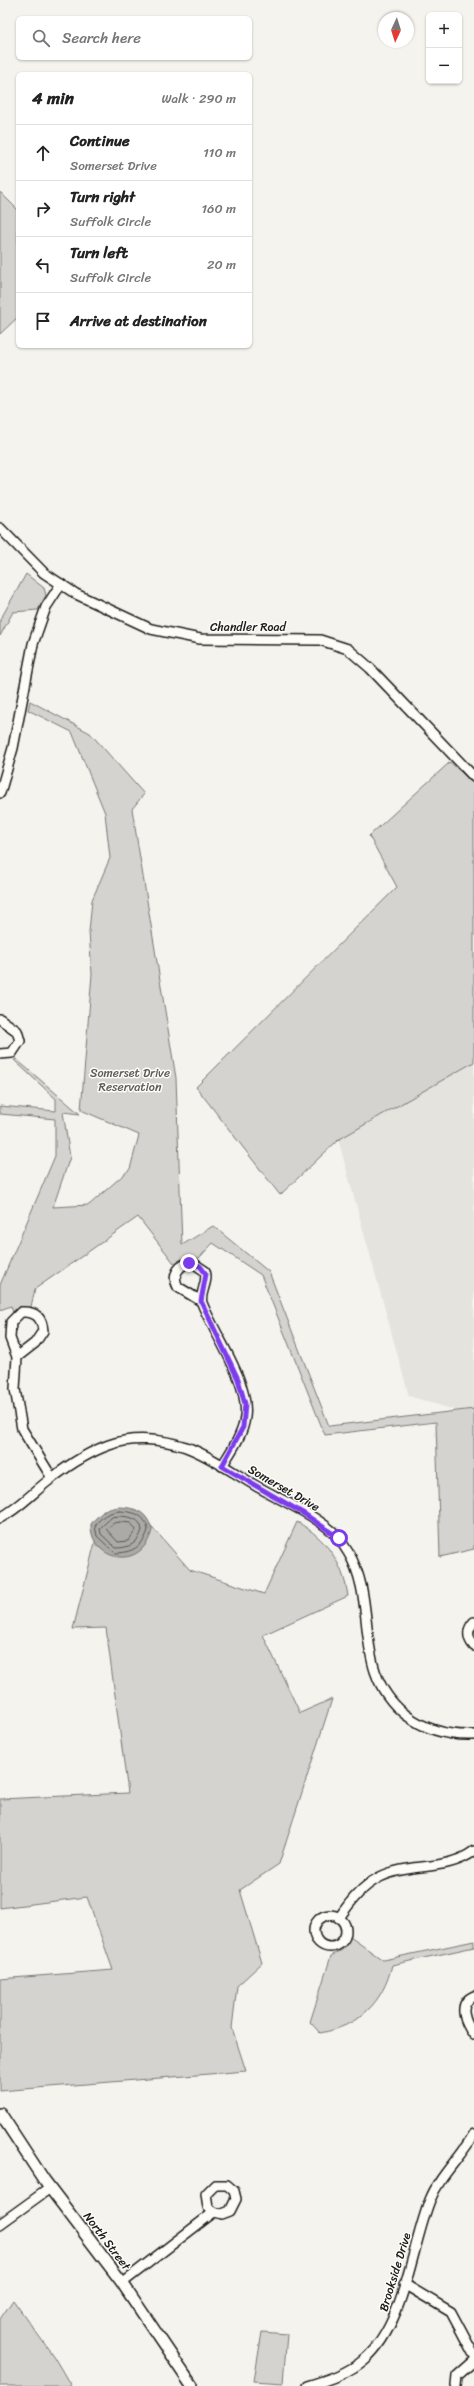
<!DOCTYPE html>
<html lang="en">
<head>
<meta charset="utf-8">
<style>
  body { margin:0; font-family:Sriracha,sans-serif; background:#f6f6f6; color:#222 }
  .controls { position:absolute; right:12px; top:12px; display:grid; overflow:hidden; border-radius:6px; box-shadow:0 1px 3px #0004 }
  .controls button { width:36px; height:36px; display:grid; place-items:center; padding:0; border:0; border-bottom:1px solid #e0e0e0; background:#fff; color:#222; font:20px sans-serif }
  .compass { position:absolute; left:378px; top:12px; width:36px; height:36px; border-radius:50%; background:#fff; box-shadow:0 1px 3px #0004; rotate:184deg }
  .stop { position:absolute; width:12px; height:12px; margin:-9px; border:3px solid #7c3aed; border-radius:50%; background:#fff }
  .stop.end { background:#7c3aed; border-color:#fff; box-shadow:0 1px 4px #0008 }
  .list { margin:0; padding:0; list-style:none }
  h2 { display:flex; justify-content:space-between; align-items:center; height:52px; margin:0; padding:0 16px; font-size:17px }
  h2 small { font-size:13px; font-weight:400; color:#767676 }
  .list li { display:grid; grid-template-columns:26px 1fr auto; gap:12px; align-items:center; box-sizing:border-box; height:56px; padding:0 16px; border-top:1px solid #e0e0e0 }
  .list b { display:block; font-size:15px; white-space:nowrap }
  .list p { margin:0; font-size:13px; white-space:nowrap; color:#767676 }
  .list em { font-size:13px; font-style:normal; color:#767676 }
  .icon { flex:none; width:22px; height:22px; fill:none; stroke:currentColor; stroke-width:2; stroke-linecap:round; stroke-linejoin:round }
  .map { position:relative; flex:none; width:474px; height:2386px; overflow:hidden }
  .search { position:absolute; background:#fff; box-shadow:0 1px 3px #0004; left:16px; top:16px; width:236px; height:44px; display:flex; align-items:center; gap:10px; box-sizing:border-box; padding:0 14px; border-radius:6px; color:#767676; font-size:15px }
  .panel { position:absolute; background:#fff; box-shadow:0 1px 3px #0004; left:16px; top:72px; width:236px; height:276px; border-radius:6px }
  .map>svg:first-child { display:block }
  .built { fill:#e4e3de }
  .green { fill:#d4d3cf; stroke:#787876 }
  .water { fill:#abaaa6; stroke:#72716f }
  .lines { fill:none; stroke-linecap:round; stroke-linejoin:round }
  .shore { stroke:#555553; stroke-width:1 }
  .minor-casing { stroke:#1c1c1c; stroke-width:12 }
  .major-casing { stroke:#1c1c1c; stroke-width:14 }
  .minor { stroke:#fdfcf7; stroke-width:9 }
  .major { stroke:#fdfcf7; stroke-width:11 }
  .route { stroke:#7c3aed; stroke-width:5 }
  .labels { text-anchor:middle; stroke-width:3; stroke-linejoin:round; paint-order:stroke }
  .street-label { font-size:12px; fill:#1c1c1c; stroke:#fdfcf7 }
  .park-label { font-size:12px; fill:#5c5c5b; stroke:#fdfcf7 }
</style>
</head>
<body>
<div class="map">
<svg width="474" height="2386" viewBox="0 0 474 2386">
  <rect width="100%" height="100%" fill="#f4f3ee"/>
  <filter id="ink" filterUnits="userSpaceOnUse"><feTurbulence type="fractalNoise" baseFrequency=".025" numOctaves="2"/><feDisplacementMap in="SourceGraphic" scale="8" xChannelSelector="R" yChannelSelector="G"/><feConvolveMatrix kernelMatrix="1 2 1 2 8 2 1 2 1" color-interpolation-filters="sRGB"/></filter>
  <g filter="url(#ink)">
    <polygon class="built" points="474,1057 474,1416 409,1396 338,1139"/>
    <g class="green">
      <polygon points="0,192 18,210 18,317 0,334"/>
      <polygon points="26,574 44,588 46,595 38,610 13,612 0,636 0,620"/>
      <polygon points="30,701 90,733 144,794 132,809 176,1078 182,1245 213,1226 269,1272 329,1426 474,1409 474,1549 440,1557 436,1422 325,1435 261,1275 213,1243 199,1258 186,1257 174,1263 138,1217 35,1289 31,1307 21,1308 13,1313 11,1306 0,1310 0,1285 55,1156 55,1119 0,1114 0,1106 56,1111 56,1099 14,1060 16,1059 80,1114 63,1112 70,1157 53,1207 89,1205 130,1169 139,1135 81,1110 92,974 89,932 92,900 110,858 105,813 72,732 28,710"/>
      <polygon points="450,762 474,784 474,1062 338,1140 280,1195 196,1087 397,887 369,836"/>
      <path d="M103,1511L139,1512L190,1570L264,1594L297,1522C326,1538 343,1563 348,1596L263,1635L300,1713L332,1699L279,1864L240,1890L262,1963L237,1986L232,2028L246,2071L0,2091V1979L113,1970L87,1897L0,1908V1799L128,1793L106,1628L73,1629Z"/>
      <path d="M350,1937L383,1960L474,1941V1947L392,1965C383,2003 359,2026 320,2033L310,2022L331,1956L342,1950Z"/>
      <polygon points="13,2300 54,2357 71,2386 0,2386 0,2319"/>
      <polygon points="262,2332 287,2334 283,2383 254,2381"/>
    </g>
    <path class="water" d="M120,1507C137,1508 147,1512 152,1530C141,1574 89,1559 91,1524C99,1513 107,1508 120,1507Z"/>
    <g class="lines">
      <g class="shore">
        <path d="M120,1511C134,1512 145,1514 148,1530C143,1547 131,1553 115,1553L97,1536L95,1526C101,1516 109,1512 120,1511Z"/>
        <path d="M120,1516C131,1517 140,1518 142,1530C138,1543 130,1548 116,1548L101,1534L100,1528L112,1517Z"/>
        <polygon points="121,1522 131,1523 136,1530 128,1541 118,1542 106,1529 114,1523"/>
      </g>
      <defs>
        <g id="minor">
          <polyline points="0,528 44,573 76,594 151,629 200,639 320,640 348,649 370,668 474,777"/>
          <polyline points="0,793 13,748 33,644 46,607 61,584"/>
          <polyline points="0,1019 17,1031 20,1041 12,1053 0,1054"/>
          <path d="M201,1301L178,1287C171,1275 179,1263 193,1263L205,1271C209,1282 199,1293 202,1303C215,1336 250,1382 245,1417C243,1435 231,1451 222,1466"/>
          <path d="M17,1357L10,1338L11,1322L21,1312C35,1311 42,1317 43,1331L35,1343L17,1357L15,1389L22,1429L52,1478"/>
          <path d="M0,1518C20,1508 34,1491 52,1478C69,1465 89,1452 109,1445C133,1436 162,1439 186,1447C211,1456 235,1474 258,1487C283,1501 320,1517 339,1538C342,1542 345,1548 348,1552C380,1605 350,1671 406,1715C426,1730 450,1736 474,1735"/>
          <path d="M474,1622C467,1629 467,1638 474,1646"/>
          <circle cx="330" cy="1931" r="16"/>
          <path d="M339,1918C350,1902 362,1886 380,1877C410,1862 446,1872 474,1851"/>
          <path d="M474,1996C456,2004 466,2024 474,2035"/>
          <polyline points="0,2224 50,2188"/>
          <polyline points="122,2283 214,2212 222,2214 230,2211 236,2199 234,2191 227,2185 215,2185 206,2194 208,2207 214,2212"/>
          <polyline points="404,2284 451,2312 474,2355"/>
          <path d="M307,2386C328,2380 349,2373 365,2359C405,2324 411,2248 430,2200C440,2175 461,2157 474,2134"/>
          <polyline points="456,2386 457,2376 474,2361"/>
        </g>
        <polyline id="major" points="0,2113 44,2180 121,2281 192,2386"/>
      </defs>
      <use href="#minor" class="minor-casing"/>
      <use href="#major" class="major-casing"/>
      <use href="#minor" class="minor"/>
      <use href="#major" class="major"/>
    </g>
  </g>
  <g class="lines" filter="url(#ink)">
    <polyline class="route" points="189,1263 200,1266 206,1274 201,1301 238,1379 245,1404 243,1427 222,1466 306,1515 339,1538"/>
  </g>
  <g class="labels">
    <g class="street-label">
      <text x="248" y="631">Chandler Road</text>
      <text transform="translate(284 1488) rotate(30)" y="4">Somerset Drive</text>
      <text transform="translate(107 2241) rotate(53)" y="4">North Street</text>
      <text transform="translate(395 2272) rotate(-73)" y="4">Brookside Drive</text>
    </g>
    <g class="park-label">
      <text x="130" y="1077">Somerset Drive<tspan x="130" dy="14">Reservation</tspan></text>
    </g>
  </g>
</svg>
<div class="controls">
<button>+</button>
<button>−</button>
</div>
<svg class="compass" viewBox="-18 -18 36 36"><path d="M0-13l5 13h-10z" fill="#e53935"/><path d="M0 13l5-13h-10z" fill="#767676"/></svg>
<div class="stop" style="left:339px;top:1538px"></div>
<div class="stop end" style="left:189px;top:1263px"></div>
<div class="search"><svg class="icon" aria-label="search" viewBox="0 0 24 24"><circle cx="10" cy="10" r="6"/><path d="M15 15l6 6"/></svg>Search here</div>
<section class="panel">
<h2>4 min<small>Walk · 290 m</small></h2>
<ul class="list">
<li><svg class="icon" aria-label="ahead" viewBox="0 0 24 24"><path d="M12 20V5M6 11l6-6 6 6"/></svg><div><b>Continue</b><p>Somerset Drive</p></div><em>110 m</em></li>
<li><svg class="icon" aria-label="right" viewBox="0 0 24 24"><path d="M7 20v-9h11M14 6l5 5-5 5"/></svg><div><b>Turn right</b><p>Suffolk Circle</p></div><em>160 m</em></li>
<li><svg class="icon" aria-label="left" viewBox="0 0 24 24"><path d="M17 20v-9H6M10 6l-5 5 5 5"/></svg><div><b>Turn left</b><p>Suffolk Circle</p></div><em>20 m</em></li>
<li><svg class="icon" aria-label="arrive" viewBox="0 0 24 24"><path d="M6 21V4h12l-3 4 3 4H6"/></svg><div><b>Arrive at destination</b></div></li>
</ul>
</section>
</div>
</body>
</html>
